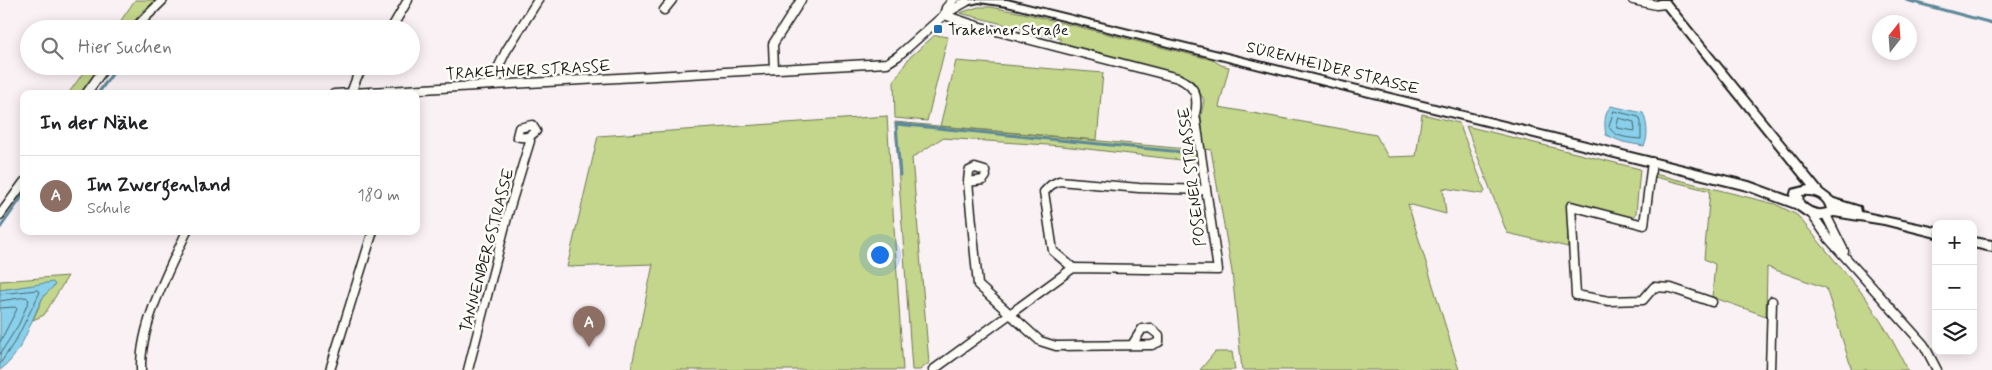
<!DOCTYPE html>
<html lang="de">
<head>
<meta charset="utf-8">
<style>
  body { margin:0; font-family:Mynerve,sans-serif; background:#f2f2f2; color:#202124 }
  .controls { position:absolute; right:15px; bottom:15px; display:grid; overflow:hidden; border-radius:10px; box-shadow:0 2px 12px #0003 }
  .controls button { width:45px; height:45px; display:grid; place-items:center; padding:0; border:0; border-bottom:1px solid #e0e0e0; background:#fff; color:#202124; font:25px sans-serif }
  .compass { position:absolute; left:1872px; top:15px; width:45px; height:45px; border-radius:50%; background:#fff; box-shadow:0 2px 12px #0003; rotate:17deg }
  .you { position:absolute; left:879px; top:254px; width:18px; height:18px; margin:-12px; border:4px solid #fff; border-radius:50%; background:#1a73e8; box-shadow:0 0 0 8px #1a73e833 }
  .badge { display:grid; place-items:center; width:32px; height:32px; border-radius:50%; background:#7c3aed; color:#fff; font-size:16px; font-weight:700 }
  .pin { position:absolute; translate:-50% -41px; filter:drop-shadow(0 1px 2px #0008) }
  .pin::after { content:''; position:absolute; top:26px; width:18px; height:15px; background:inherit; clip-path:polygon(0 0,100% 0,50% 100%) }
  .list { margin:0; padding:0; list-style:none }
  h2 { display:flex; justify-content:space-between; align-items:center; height:65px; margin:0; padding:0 20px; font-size:21px }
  h2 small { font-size:16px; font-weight:400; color:#757577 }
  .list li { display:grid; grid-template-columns:32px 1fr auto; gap:15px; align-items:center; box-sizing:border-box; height:80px; padding:0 20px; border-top:1px solid #e0e0e0 }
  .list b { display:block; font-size:19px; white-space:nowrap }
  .list p { margin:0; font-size:16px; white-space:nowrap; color:#757577 }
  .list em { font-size:16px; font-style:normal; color:#757577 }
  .icon { flex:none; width:28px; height:28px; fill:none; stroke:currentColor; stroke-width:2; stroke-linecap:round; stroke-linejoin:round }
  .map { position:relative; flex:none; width:1992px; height:370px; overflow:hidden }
  .search { position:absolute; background:#fff; box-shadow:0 2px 12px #0003; left:20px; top:20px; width:400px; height:55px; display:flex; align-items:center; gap:12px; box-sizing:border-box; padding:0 18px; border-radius:28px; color:#757577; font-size:19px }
  .panel { position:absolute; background:#fff; box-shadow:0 2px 12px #0003; left:20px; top:90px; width:400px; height:145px; border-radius:10px }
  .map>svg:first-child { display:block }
  .green { fill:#c3d68b; stroke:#707954 }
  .water { fill:#89d0ea; stroke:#5d8898 }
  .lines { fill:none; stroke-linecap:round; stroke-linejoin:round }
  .shore { stroke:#48646e; stroke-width:1 }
  .stream { stroke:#5d8898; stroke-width:3 }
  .street-casing { stroke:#1c1c1c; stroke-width:11 }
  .secondary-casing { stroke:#1c1c1c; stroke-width:4 }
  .street { stroke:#fdfcf7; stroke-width:8 }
  .secondary { fill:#fdfcf7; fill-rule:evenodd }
  .poi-dot { fill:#1f6fb2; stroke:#fdfcf7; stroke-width:2 }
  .labels { text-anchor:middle; stroke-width:5; stroke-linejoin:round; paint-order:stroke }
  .poi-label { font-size:16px; fill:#1c1c1c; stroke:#fdfcf7; text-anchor:start }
  .street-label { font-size:16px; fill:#1c1c1c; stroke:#fdfcf7 }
</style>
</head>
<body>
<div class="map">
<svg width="1992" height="370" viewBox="0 0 1992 370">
  <rect width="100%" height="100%" fill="#faf1f5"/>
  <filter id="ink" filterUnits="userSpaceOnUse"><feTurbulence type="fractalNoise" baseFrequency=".02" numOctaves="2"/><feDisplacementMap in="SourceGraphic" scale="10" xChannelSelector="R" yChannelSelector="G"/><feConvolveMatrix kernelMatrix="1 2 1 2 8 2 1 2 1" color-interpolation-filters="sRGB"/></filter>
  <g filter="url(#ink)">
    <g class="green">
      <polygon points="135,0 156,0 142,12 128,29 115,29"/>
      <polygon points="978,7 990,7 1023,13 1213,60 1221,65 1229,67 1219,107 1376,135 1388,157 1416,156 1422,114 1459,123 1485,191 1483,194 1443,188 1446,214 1408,204 1459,370 1242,370 1232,272 1211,150 1204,149 1201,115 1204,100 1194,82 1179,75 1059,44 1061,39 960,13"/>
      <polygon points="935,35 948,37 927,121 895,118 894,81 909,58"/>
      <polygon points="956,61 1103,73 1097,140 940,126"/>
      <polygon points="88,66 101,66 81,94 68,94"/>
      <polygon points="887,116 903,370 631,370 653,264 567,267 598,136"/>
      <polygon points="895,122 1197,150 1198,162 1062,146 942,138 912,158 929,363 920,370 912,370"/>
      <polygon points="1466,126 1640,169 1636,213 1634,216 1630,217 1567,202 1568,247 1507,233"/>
      <polygon points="1655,174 1775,204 1797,215 1866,298 1890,336 1908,370 1852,370 1826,288 1767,267 1766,316 1712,297 1715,264 1704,259 1710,191 1655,177"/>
      <polygon points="68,276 44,315 33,320 43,297 55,285 53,283 0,290 0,281"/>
      <polygon points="1215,352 1232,352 1235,370 1200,370"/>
    </g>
    <g class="water">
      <path d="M1611,106L1643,113C1647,122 1649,137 1644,146L1623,142L1606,135C1604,126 1604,112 1611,106Z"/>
      <path d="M53,282L55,285C51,289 45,294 42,299C30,322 22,355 0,370V290Z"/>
    </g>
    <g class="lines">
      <g class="shore">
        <path d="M1614,111L1639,117L1641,122V139C1631,138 1614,138 1609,127Z"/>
        <polygon points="1619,118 1634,122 1635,131 1617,128"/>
        <polyline points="0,294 37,290 40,292 17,338 0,364"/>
        <polyline points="0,301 26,297 29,300 19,324 0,354"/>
        <polyline points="0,308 15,307 17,309 0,342"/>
      </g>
      <g class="stream">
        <polyline points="1906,0 1992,23"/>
        <polyline points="99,92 118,66"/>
        <polyline points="900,175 896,124 1192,153"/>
        <polyline points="0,228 24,194"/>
      </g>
      <defs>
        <g id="street">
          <polyline points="1633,0 1656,5 1666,4"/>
          <polyline points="664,10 672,0"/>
          <polyline points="945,14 966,2"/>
          <polyline points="134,29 163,0"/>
          <polyline points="391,29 408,0"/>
          <polyline points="774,69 773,44 801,0"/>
          <polyline points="490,85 506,51 538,0"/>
          <polyline points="351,93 357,77 365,66"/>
          <polyline points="86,94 106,66"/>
          <polyline points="334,94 887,63 898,56 944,15 946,8 953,0"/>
          <path d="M532,125L536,131C530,137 525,139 517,136L519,128Z"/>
          <polyline points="1652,162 1644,225 1571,206 1576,295 1609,301 1643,300 1654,287 1671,288 1712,302"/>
          <polygon points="975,168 985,171 986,176 983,180 968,182 969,171"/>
          <polyline points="968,182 978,285 1040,341 1056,346 1152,345 1159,342 1159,335 1150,328 1142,329 1132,345"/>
          <polyline points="1811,213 1829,239 1924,345 1937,370"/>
          <polyline points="0,215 24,182"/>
          <polyline points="1826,215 1844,251"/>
          <polyline points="1073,268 1053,251 1044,192 1051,185 1059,181 1139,188 1205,190"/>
          <path d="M141,370C140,324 168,272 187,231"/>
          <polyline points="330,370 373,231"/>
          <polyline points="468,370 509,210 530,141 529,137"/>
          <path d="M933,370L1073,268L1218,270L1195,114C1199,96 1195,86 1178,78L977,26L944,15"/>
          <polyline points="1770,370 1772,301"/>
        </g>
        <g id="secondary">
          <path d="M954,0H1007L1749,182L1790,197L1792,190L1808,186L1658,0H1668L1822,190L1834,199L1860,207L1861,212L1936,228V237L1884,224L1834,216L1822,219H1815L1805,215L1795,208L1747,190L1007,6L979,2L966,5ZM1802,195C1813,194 1824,197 1827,209C1818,212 1810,209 1803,202Z"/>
          <polygon points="1973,238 1992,241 1992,251 1973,247"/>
        </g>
      </defs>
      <use href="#street" class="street-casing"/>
      <use href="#secondary" class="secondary-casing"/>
      <use href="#street" class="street"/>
      <use href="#secondary" class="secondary"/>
    </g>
  </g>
  <rect class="poi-dot" x="933" y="24" width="10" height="10" rx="2.5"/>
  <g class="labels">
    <g class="poi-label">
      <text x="948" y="35">Trakehner Straße</text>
    </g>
    <g class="street-label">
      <text transform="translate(1333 67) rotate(14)" y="6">SÜRENHEIDER STRASSE</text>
      <text transform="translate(528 69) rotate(-3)" y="6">TRAKEHNER STRASSE</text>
      <text transform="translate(1191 177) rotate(-97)" y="6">POSENER STRASSE</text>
      <text transform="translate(486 250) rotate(-75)" y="6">TANNENBERGSTRASSE</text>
    </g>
  </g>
</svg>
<div class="controls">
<button>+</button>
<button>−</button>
<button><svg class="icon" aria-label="layers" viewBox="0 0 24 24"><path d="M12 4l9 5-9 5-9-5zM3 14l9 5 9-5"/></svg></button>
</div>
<svg class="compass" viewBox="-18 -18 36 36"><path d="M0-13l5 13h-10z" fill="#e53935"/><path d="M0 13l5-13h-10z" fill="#757577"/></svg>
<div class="you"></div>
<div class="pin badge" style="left:589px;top:347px;background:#8d6e63">A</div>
<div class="search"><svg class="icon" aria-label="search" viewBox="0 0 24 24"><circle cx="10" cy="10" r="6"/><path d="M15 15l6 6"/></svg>Hier suchen</div>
<section class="panel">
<h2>In der Nähe<small></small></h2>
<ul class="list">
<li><span class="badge" style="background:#8d6e63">A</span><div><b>Im Zwergenland</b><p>Schule</p></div><em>180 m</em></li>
</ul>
</section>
</div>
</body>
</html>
